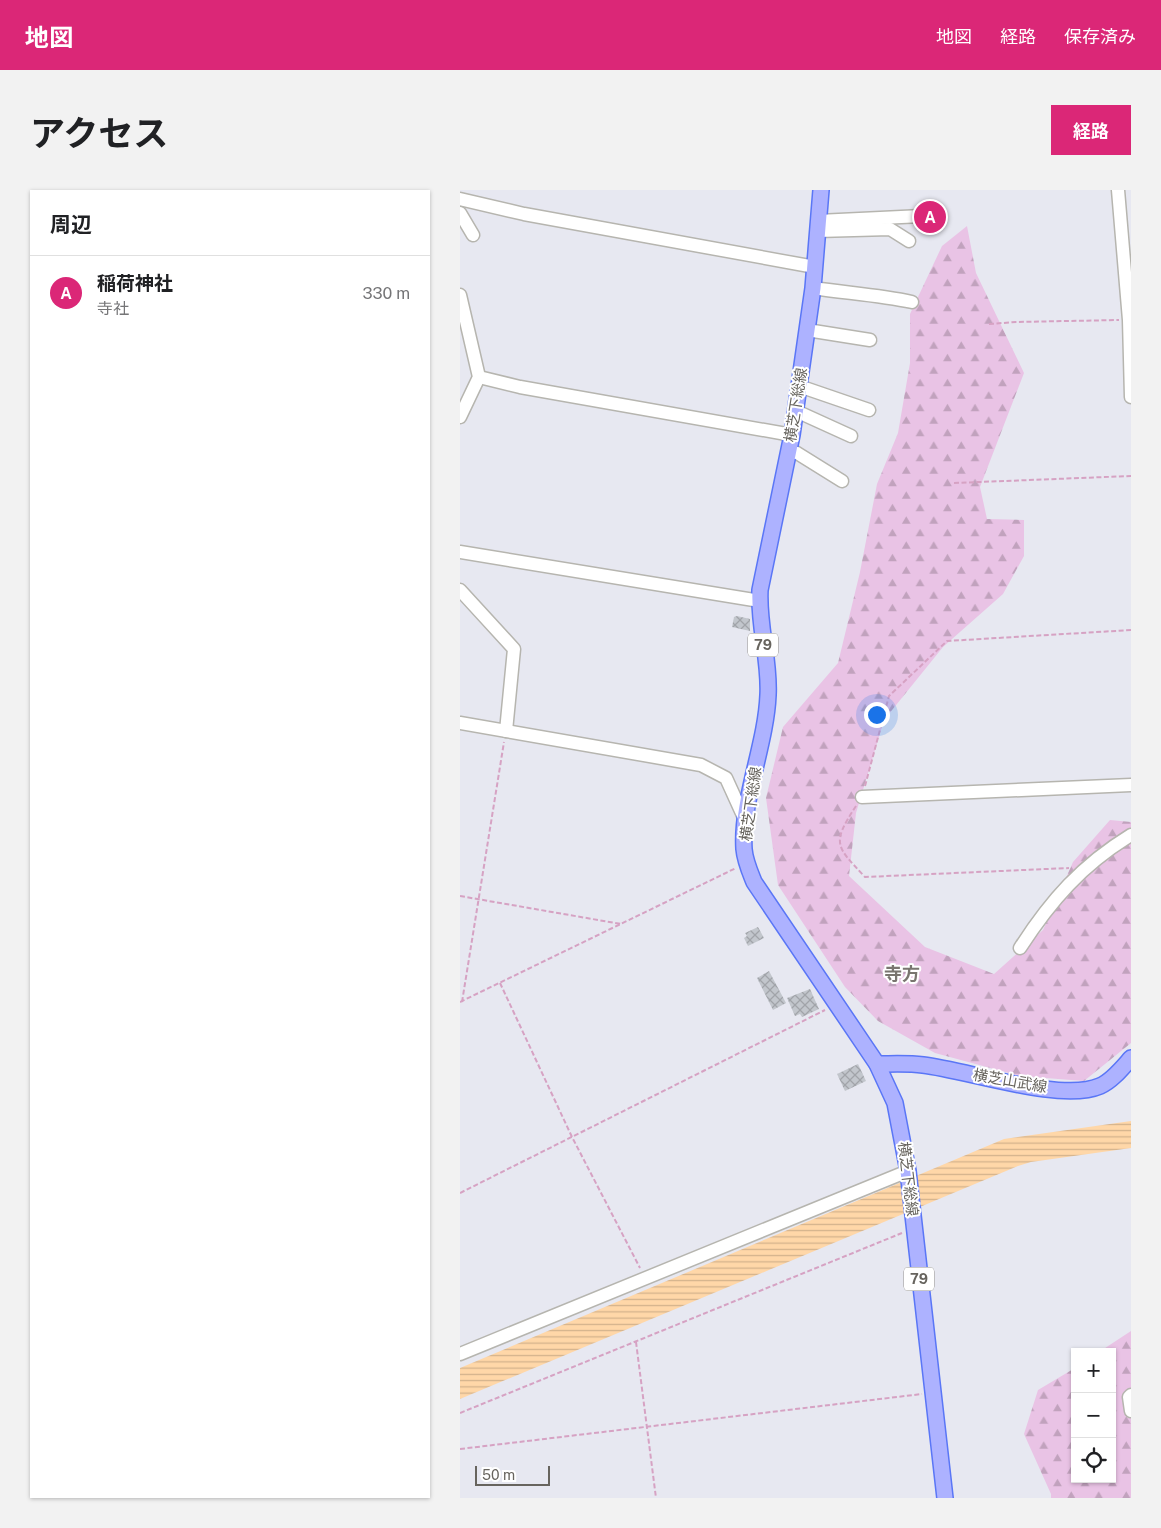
<!DOCTYPE html>
<html lang="ja">
<head>
<meta charset="utf-8">
<style>
  body { margin:0; font-family:"Public Sans","Noto Sans JP",sans-serif; background:#f2f2f2; color:#202124 }
  .controls { position:absolute; right:15px; bottom:15px; display:grid; overflow:hidden; border-radius:0px; box-shadow:0 1px 4px #0004 }
  .controls button { width:45px; height:45px; display:grid; place-items:center; padding:0; border:0; border-bottom:1px solid #e0e0e0; background:#fff; color:#202124; font:25px sans-serif }
  .scale { position:absolute; left:15px; bottom:12px; width:75px; box-sizing:border-box; padding-left:5px; border:2px solid #67645e; border-top:0; font-size:14px; line-height:18px; white-space:nowrap; color:#67645e; -webkit-text-stroke:4px #fff; paint-order:stroke }
  .you { position:absolute; left:416px; top:524px; width:18px; height:18px; margin:-12px; border:4px solid #fff; border-radius:50%; background:#1a73e8; box-shadow:0 0 0 8px #1a73e833 }
  .badge { display:grid; place-items:center; width:32px; height:32px; border-radius:50%; background:#db2777; color:#fff; font-size:16px; font-weight:700 }
  .pin { position:absolute; translate:-50% -50%; border:2px solid #fff; box-shadow:0 1px 5px #0006 }
  .list { margin:0; padding:0; list-style:none }
  h2 { display:flex; justify-content:space-between; align-items:center; height:65px; margin:0; padding:0 20px; font-size:21px }
  h2 small { font-size:16px; font-weight:400; color:#757577 }
  .list li { display:grid; grid-template-columns:32px 1fr auto; gap:15px; align-items:center; box-sizing:border-box; height:75px; padding:0 20px; border-top:1px solid #e0e0e0 }
  .list b { display:block; font-size:19px; white-space:nowrap }
  .list p { margin:0; font-size:16px; white-space:nowrap; color:#757577 }
  .list em { font-size:16px; font-style:normal; color:#757577 }
  .icon { flex:none; width:28px; height:28px; fill:none; stroke:currentColor; stroke-width:2; stroke-linecap:round; stroke-linejoin:round }
  .map { position:relative; flex:none; width:671px; height:1308px; overflow:hidden; border-radius:0px }
  header { display:flex; align-items:center; gap:30px; box-sizing:border-box; height:70px; padding:0 25px; background:#db2777; color:#fff }
  header strong { font-size:24px }
  nav { display:flex; gap:28px; margin-inline-start:auto; font-size:18px }
  .intro { display:flex; align-items:center; justify-content:space-between; box-sizing:border-box; height:120px; padding:0 30px }
  h1 { margin:0; font-size:35px }
  .button { padding:12px 22px; border-radius:0px; background:#db2777; color:#fff; font-size:18px; font-weight:700 }
  main { display:flex; gap:30px; padding:0 30px }
  aside { flex:1; background:#fff; border-radius:0px; box-shadow:0 1px 4px #0004 }
  .map>svg:first-child { display:block }
  .forest { fill:url(#forest-firs) }
  .water { fill:url(#water-rules) }
  .building { fill:url(#building-cross-hatch) }
  .lines { fill:none; stroke-linecap:round; stroke-linejoin:round }
  .minor-casing { stroke:#b6b5af; stroke-width:15 }
  .major-casing { stroke:#5a76f6; stroke-width:18 }
  .path { stroke:#d6a2c3; stroke-width:2; stroke-dasharray:5 2.5; stroke-linecap:butt }
  .minor { stroke:#fff; stroke-width:12 }
  .major { stroke:#adb2ff; stroke-width:15 }
  .labels { text-anchor:middle; stroke-width:4; stroke-linejoin:round; paint-order:stroke }
  .shield { fill:#fff; stroke:#95928e; stroke-width:1 }
  .shield-label { font-size:14px; font-weight:bold; fill:#67645e }
  .street-label { font-size:15px; fill:#67645e; stroke:#fff }
  .quarter-label { font-size:18px; font-weight:bold; fill:#79756f; stroke:#fff }
</style>
</head>
<body>
<header>
<strong>地図</strong>
<nav><a>地図</a><a>経路</a><a>保存済み</a></nav>
</header>
<div class="intro"><h1>アクセス</h1><a class="button">経路</a></div>
<main>
<aside>
<h2>周辺<small></small></h2>
<ul class="list">
<li><span class="badge">A</span><div><b>稲荷神社</b><p>寺社</p></div><em>330 m</em></li>
</ul>
</aside>
<div class="map">
<svg width="671" height="1308" viewBox="0 0 671 1308">
  <defs>
    <pattern id="forest-firs" width="22" height="20" patternUnits="userSpaceOnUse" patternTransform="scale(1.25)"><rect width="22" height="20" fill="#e9c3e5"/><path d="M5 1l3.5 6h-7zM16 11l3.5 6h-7z" fill="#c1a2bd"/></pattern>
    <pattern id="water-rules" width="6" height="5" patternUnits="userSpaceOnUse" patternTransform="scale(1.25)"><rect width="6" height="5" fill="#ffd7a8"/><path d="M0 2.5h6" fill="none" stroke="#d2b28c"/></pattern>
    <pattern id="building-cross-hatch" width="8" height="8" patternUnits="userSpaceOnUse" patternTransform="scale(1.25)"><rect width="8" height="8" fill="#c2c6cc"/><path d="M0 0l8 8M0 8l8-8" fill="none" stroke="#a1a4a9"/></pattern>
  </defs>
  <rect width="100%" height="100%" fill="#e7e8f1"/>
  <g class="forest">
    <polygon points="507,36 516,83 564,183 520,297 527,329 564,330 564,366 543,404 483,457 424,530 396,623 389,686 465,757 534,784 583,740 613,672 650,630 671,632 671,853 624,891 560,886 475,863 418,831 385,797 318,695 306,608 323,537 378,473 400,382 417,294 438,243 450,173 450,124 482,56"/>
    <polygon points="671,1141 671,1308 591,1308 591,1304 564,1244 578,1200 615,1178 615,1289 652,1289 652,1162 639,1162"/>
  </g>
  <polygon class="water" points="671,931 671,958 571,972 558,976 0,1209 0,1178 544,949"/>
  <g class="building">
    <polygon points="277,426 290,429 290,441 272,437 274,427"/>
    <polygon points="298,737 304,748 288,756 284,748 287,746 285,743"/>
    <polygon points="309,781 326,813 313,820 297,788"/>
    <polygon points="350,799 359,819 342,827 340,824 335,826 327,808"/>
    <polygon points="398,874 406,891 385,901 377,884"/>
  </g>
  <g class="lines">
    <defs>
      <g id="minor">
        <polyline points="658,0 669,130 671,207"/>
        <polyline points="0,9 64,24 355,77"/>
        <polyline points="0,23 13,45"/>
        <polyline points="358,31 462,26"/>
        <polyline points="357,41 430,39 449,51"/>
        <path d="M353,98C386,103 419,105 452,112"/>
        <polyline points="0,105 19,187 0,227"/>
        <polyline points="347,140 410,150"/>
        <polyline points="19,187 60,197 332,245"/>
        <polyline points="339,196 409,220"/>
        <polyline points="336,221 391,246"/>
        <polyline points="329,262 337,263 382,291"/>
        <polyline points="0,362 300,411"/>
        <polyline points="0,400 54,459 46,541"/>
        <polyline points="0,533 241,575 266,588 286,632"/>
        <polyline points="402,607 671,595"/>
        <path d="M560,758C591,710 622,675 671,645"/>
        <polyline points="0,1164 448,981"/>
        <polyline points="671,1205 669,1207 671,1221"/>
      </g>
      <g id="major">
        <path d="M361,0L353,98L332,245L300,400C298,436 310,470 308,505C306,555 281,610 284,659C285,671 290,682 294,692L417,874L435,913L448,981L485,1308"/>
        <path d="M417,874C432,874 448,873 463,875C507,880 601,913 640,896C652,891 663,877 671,868"/>
      </g>
    </defs>
    <use href="#minor" class="minor-casing"/>
    <use href="#major" class="major-casing"/>
    <g class="path">
      <polyline points="529,134 556,132 659,130"/>
      <polyline points="494,293 671,286"/>
      <polyline points="405,596 429,506 487,451 671,440"/>
      <path d="M396,616C371,654 376,656 405,687L609,678"/>
      <polyline points="0,706 161,734"/>
      <polyline points="40,793 112,947 180,1078"/>
      <polyline points="0,812 276,678"/>
      <polyline points="2,812 44,552"/>
      <polyline points="0,1003 365,820"/>
      <polyline points="176,1152 196,1308"/>
      <polyline points="0,1223 442,1043"/>
      <polyline points="0,1259 462,1204"/>
    </g>
    <use href="#minor" class="minor"/>
    <use href="#major" class="major"/>
  </g>
  <g class="labels">
    <g class="shield">
      <rect x="288" y="443.5" width="30" height="23" rx="4"/>
      <rect x="444" y="1077.5" width="30" height="23" rx="4"/>
    </g>
    <g class="shield-label">
      <text x="303" y="460">79</text>
      <text x="459" y="1094">79</text>
    </g>
    <g class="street-label">
      <text transform="translate(336 215) rotate(-81)" y="5">横芝下総線</text>
      <text transform="translate(291 614) rotate(-82)" y="5">横芝下総線</text>
      <text transform="translate(550 891) rotate(10)" y="5">横芝山武線</text>
      <text transform="translate(448 989) rotate(83)" y="5">横芝下総線</text>
    </g>
    <g class="quarter-label">
      <text x="442" y="790">寺方</text>
    </g>
  </g>
</svg>
<div class="controls">
<button>+</button>
<button>−</button>
<button><svg class="icon" aria-label="locate" viewBox="0 0 24 24"><circle cx="12" cy="12" r="6"/><path d="M12 2v4M12 18v4M2 12h4M18 12h4"/></svg></button>
</div>
<div class="scale">50 m</div>
<div class="you"></div>
<div class="pin badge" style="left:470px;top:27px">A</div>
</div>
</main>
</body>
</html>
